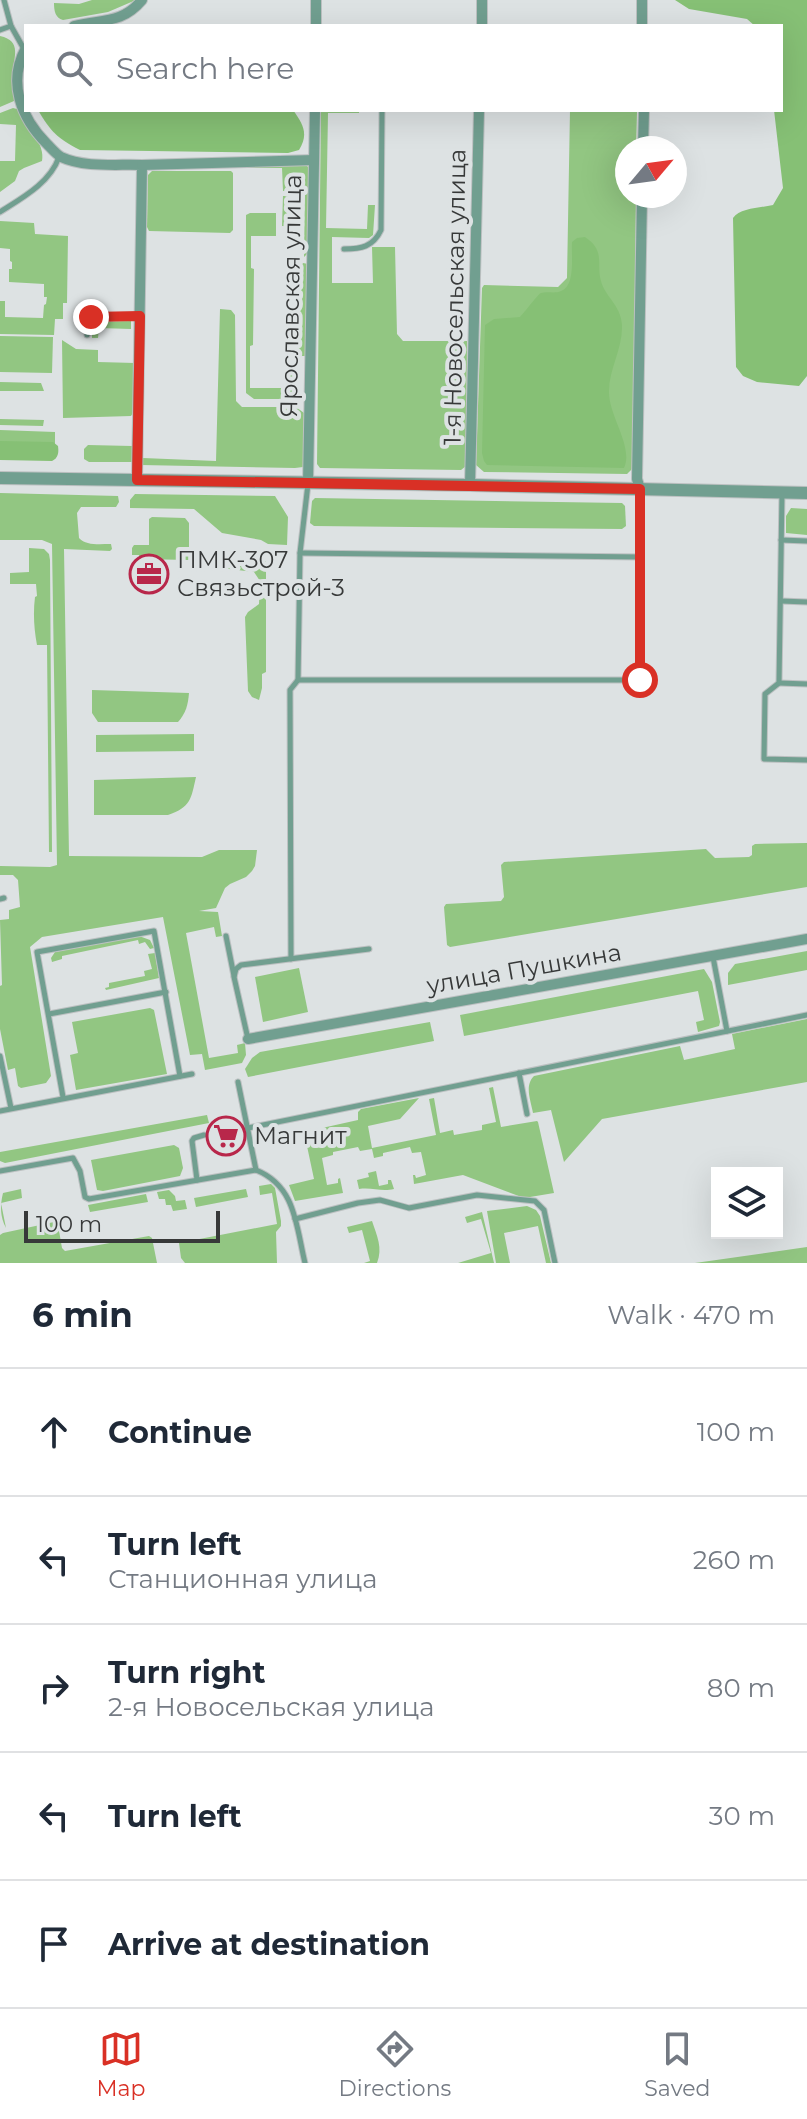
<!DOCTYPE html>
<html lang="en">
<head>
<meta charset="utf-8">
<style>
  body { margin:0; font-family:Montserrat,sans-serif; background:#f6f6f7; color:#1f2937 }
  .controls { position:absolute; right:24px; bottom:24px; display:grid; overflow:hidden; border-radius:0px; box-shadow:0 8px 32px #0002 }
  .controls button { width:72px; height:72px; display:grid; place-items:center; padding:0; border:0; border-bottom:2px solid #e0e1e3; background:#fff; color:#1f2937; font:40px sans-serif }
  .compass { position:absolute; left:615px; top:136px; width:72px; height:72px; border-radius:50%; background:#fff; box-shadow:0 8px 32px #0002; rotate:61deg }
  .scale { position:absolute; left:24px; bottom:20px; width:196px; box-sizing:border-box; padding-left:8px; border:4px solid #373939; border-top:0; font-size:22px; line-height:28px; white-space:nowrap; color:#373939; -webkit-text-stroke:6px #dde2e3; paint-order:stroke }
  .stop { position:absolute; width:24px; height:24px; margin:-18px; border:6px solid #d93025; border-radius:50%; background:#fff }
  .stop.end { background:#d93025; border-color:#fff; box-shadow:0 2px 8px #0008 }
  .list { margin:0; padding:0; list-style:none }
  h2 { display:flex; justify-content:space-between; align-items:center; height:104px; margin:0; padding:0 32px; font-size:34px }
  h2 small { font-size:26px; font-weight:400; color:#747a83 }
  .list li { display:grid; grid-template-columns:52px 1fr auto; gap:24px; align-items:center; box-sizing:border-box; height:128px; padding:0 32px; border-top:2px solid #e0e1e3 }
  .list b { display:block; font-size:30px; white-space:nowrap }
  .list p { margin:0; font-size:26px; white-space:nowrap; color:#747a83 }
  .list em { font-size:26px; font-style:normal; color:#747a83 }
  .icon { flex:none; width:44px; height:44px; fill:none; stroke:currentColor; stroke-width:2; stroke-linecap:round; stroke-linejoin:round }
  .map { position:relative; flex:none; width:807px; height:1263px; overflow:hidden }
  .search { position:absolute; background:#fff; box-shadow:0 8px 32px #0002; left:24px; right:24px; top:24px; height:88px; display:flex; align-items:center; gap:20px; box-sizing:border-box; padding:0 28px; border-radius:0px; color:#747a83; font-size:30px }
  .sheet { height:744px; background:#fff }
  nav { display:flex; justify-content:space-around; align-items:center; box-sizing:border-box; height:112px; border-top:2px solid #e0e1e3; background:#fff; font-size:22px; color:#747a83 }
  nav a { display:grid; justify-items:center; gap:4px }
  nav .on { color:#d93025 }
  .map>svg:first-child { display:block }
  .green { fill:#92c682 }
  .forest { fill:#86c075 }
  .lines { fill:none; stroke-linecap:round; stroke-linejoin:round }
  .service-casing { stroke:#bcc0c1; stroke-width:7 }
  .minor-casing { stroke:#bcc0c1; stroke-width:12 }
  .tertiary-casing { stroke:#bcc0c1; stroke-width:14 }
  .service { stroke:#719f90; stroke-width:5 }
  .minor { stroke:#719f90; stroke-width:10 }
  .tertiary { stroke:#719f90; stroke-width:12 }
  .route { stroke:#d93025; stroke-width:10 }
  .labels { text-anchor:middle; stroke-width:8; stroke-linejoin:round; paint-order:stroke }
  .street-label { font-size:24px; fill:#373939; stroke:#dde2e3 }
  .poi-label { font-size:24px; fill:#373939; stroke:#dde2e3; text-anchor:start }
</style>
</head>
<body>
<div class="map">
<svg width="807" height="1263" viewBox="0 0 807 1263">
  <rect width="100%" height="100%" fill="#dde2e3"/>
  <g class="green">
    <path d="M92,0H136L108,12L63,20C55,18 54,10 54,3L79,4Z"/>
    <path d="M0,36C23,41 13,58 13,74C12,83 14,92 14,101L0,107Z"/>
    <path d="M13,108L17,109C26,123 46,145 42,161L24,168L19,171L15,181L0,192V161H15L16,125L0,124V113Z"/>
    <polygon points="321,110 359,110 359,113 328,113 326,228 367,229 368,205 375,205 373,235 369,238 332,237 332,283 373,283 372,247 395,247 397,334 403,341 467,341 466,466 461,470 320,468 317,464"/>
    <polygon points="570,110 635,110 637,112 636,148 627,148 627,196 636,196 633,468 627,474 484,472 476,465 482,288 484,285 558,287 567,278"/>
    <polygon points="305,164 310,169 309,252 304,257 305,192 283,191 282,168 248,168 247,167"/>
    <polygon points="152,171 231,171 233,173 233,230 230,233 149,231 147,227 148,175"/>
    <polygon points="283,196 301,196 300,227 282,226"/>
    <polygon points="250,213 276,213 276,236 251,236 251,268 254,269 253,345 250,346 250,388 290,388 290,365 298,373 297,399 254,399 246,393 246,215"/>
    <polygon points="0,221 34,223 35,234 68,236 67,303 63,303 63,319 55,319 54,335 0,334 0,301 5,301 5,317 43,318 44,305 46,304 47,297 44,297 44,284 9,282 9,269 12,269 12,262 10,261 10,249 0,248"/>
    <polygon points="303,263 308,264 306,356 301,356 297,350 299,272"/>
    <polygon points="220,309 231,310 235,315 236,401 242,407 296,407 304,413 303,467 295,468 141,465 143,458 216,461"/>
    <polygon points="131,321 131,329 99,328 98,338 92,338 92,328 98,322"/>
    <polygon points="0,336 53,337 52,373 0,372"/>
    <polygon points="62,340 76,349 98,350 98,362 135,363 134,411 131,416 63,418"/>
    <polygon points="0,382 41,383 44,391 0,391"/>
    <polygon points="0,419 44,420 43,426 0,425"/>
    <polygon points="0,430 55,432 55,446 0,446"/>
    <polygon points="88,445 132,446 134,460 132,462 89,462 84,459 84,449"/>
    <path d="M0,493L118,496L119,502L116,507H81L77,513L79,538C86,546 100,544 111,544L112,549L110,551L64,549L69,856L202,857L219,850H257L255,866L252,871L246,877L230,884L225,888L216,908L199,911L218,912L222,936L216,937L214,927L186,933L209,1058L238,1053L237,1045L245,1043L246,1055L242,1063L205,1070L202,1054L190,1055L163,917L42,937L30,947L51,1076L46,1083L21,1088L18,1086L15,1068L8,1070L0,1029V986L2,985L0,920L9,919V910L20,907L18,880L13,875H0V866L50,867L57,865L52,544L42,540H0Z"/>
    <polygon points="135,494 275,496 288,517 287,545 268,544 261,540 222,533 194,509 130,508 130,500"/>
    <polygon points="315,498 622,503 625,506 626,526 622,529 314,526 310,523 312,501"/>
    <polygon points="791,508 807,509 807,535 786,533 786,516"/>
    <polygon points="152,517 185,518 189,523 189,560 139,559 139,555 132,555 132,548 134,545 149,545 149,519"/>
    <path d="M29,548L44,549L49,554L50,560L52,852H49L47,645H37C34,629 33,613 35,597L37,596L36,584H10V573L29,572Z"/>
    <polygon points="215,561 266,561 266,672 262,674 262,688 259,700 252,697 248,691 245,617 248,612 259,604 260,581 254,572 221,568"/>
    <path d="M92,690L189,693C188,705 186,713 178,722H98L92,713Z"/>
    <polygon points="194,734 194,751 96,752 96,735"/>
    <path d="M196,777C191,799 191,807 168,815H94V780Z"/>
    <polygon points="807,843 807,887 450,947 447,945 444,907 446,904 501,901 504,897 501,865 504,862 706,849 715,858 749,857 752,855 752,846 755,844"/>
    <polygon points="139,936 150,940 154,948 150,949 145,942 139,944 138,940 62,956 62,959 52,962 51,958 55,952"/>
    <polygon points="807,951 807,970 728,985 728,973 735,964"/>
    <polygon points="155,953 159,978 106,990 105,988 109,987 109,983 145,976 144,971 152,969 148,954"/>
    <polygon points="299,968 308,1012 263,1022 255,977"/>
    <polygon points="704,969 712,982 720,1022 719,1026 698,1032 696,1022 704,1020 698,991 464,1036 460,1015"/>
    <polygon points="150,1008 154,1010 167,1074 76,1090 70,1055 78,1053 72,1022"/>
    <path d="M807,1019V1082L602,1119L564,1162L551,1110L533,1113C531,1101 524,1086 534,1076L680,1046L684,1060L735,1049L732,1034Z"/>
    <polygon points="430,1022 434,1041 248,1077 245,1069 252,1058 260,1052"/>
    <polygon points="493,1087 501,1127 537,1121 538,1122 554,1193 524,1198 463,1175 414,1184 413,1175 415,1175 416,1178 426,1175 421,1152 412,1153 410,1147 383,1153 383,1156 374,1158 372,1149 360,1151 358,1147 333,1152 333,1155 322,1158 327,1185 338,1183 338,1179 340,1178 343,1193 295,1201 289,1185 314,1179 304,1132 358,1120 358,1112 361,1109 419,1098 400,1119 368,1126 372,1148 436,1135 429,1099 434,1098 440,1133 453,1130 454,1135 482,1130 482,1125 496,1122 489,1088"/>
    <polygon points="207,1115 209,1123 5,1163 0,1161 0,1152"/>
    <polygon points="174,1145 179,1148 183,1168 180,1176 103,1191 97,1190 91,1160"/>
    <path d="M376,1171L379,1186L388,1184V1180H391L394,1189C381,1192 372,1187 359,1189L357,1180L369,1177L368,1173Z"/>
    <polygon points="271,1184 275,1188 281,1221 281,1226 276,1232 277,1263 185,1263 181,1258 179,1243 277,1224 272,1193 260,1195 259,1186"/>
    <path d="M21,1189L22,1198L1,1203L6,1228C0,1217 0,1205 3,1193Z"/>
    <polygon points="246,1189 248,1197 196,1207 194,1198"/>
    <polygon points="169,1190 175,1196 176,1201 185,1200 187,1209 173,1211 171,1205 166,1205 165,1199 159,1199 157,1192"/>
    <polygon points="146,1194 148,1202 90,1212 88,1205"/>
    <polygon points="527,1206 536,1210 540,1216 551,1263 546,1263 538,1226 504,1233 510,1263 496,1263 487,1211"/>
    <polygon points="482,1212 494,1263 458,1263 491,1253 481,1219 467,1223 465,1217"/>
    <path d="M372,1221C377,1236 383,1248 377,1263H364L370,1261L362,1230L349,1233L347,1227Z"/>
    <polygon points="54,1222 58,1225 62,1248 65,1251 149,1236 152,1238 157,1263 0,1263 0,1235 3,1233"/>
    <polygon points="807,1247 807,1263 695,1263"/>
  </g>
  <g class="forest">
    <path d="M675,0H807V376L799,386L757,382L743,376L736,367L733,218C740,208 760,208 773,205L783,188L774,110H781V26H755L747,19L689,9Z"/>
    <path d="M38,110H293C303,124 309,134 299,150L288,153L80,150C58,139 50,131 38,110Z"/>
    <path d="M585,237C606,251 596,264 601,281C605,297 621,305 622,325C623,348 609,369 609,391C608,415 634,447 624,468L487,465L484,461L482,453L485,325L494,319L520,317C524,313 539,293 541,293C547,291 555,294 561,291C576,286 571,255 572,242L577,238Z"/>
    <path d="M0,441L53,442L58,446C59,453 58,458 52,461L0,460Z"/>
  </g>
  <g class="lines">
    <defs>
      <g id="service">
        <polyline points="4,0 11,26 24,49"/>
        <polyline points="0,30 11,26"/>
        <path d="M0,212C22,198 50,183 59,157"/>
        <path d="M344,249C361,249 373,247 381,230L382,110"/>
        <polyline points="87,335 87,318 91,317 139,316"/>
        <polyline points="782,493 779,683 765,694 764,759 807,760"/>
        <polyline points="781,540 807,541"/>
        <polyline points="300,553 641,557 640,490"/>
        <polyline points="781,601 807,602"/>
        <polyline points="298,680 640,680 641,557"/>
        <polyline points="779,683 807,684"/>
        <polyline points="0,899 4,898"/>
        <polyline points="226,936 234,976"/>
        <polyline points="713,957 727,1031"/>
        <polyline points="291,959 290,690 298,680 300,553 308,484"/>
        <polyline points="49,1014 166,992"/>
        <polyline points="248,1039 234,977 236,969 241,965 369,949"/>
        <polyline points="0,1056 11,1108"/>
        <polyline points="519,1073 527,1114"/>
        <polyline points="238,1082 256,1170"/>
        <polyline points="63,1097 37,952 154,931 180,1076"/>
        <polyline points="0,1111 192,1074"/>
        <polyline points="248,1128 807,1015"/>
        <path d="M0,1171L73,1158L80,1171L85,1197L89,1199L256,1170C296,1186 296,1226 305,1263"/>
        <polyline points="197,1180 192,1141 194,1138 204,1135"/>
        <polyline points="295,1219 358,1203 380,1200 409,1208 477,1195 535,1201 544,1210 555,1263"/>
      </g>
      <g id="minor">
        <polyline points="642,0 642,26"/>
        <path d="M74,26C102,19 122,24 142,0"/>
        <polyline points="316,26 316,0"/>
        <polyline points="482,26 482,0"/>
        <path d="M26,48C7,82 21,118 47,144C51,148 56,154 61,157C85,168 117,164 142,165L137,480"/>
        <polyline points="643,148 644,110"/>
        <polyline points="142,165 314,160"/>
        <polyline points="308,483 315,110"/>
        <polyline points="470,485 479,110"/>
        <polyline points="640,489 637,479 642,196"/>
        <polyline points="248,1039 807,939"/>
      </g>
      <polyline id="tertiary" points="0,478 470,485 807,493"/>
    </defs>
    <use href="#service" class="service-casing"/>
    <use href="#minor" class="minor-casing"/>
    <use href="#tertiary" class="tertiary-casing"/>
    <use href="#service" class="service"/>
    <use href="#minor" class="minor"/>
    <use href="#tertiary" class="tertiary"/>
  </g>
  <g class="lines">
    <polyline class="route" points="91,317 140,316 137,480 640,489 640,680"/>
  </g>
  <defs>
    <symbol id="office-ring" viewBox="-11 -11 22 22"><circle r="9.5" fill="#dde2e3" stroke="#b8274a" stroke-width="1.5"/><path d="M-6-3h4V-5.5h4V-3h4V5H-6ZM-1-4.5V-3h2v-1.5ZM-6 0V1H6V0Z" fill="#b8274a"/></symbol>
    <symbol id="supermarket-ring" viewBox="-11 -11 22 22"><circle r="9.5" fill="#dde2e3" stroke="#b8274a" stroke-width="1.5"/><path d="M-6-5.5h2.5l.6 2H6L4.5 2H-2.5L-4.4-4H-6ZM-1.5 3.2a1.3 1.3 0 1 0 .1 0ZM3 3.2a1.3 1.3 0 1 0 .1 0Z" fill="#b8274a"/></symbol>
  </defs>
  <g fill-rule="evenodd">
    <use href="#office-ring" x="127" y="552" width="44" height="44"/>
    <use href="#supermarket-ring" x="204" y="1114" width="44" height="44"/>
  </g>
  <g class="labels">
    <g class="street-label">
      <text transform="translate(291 296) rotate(-89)" y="8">Ярославская улица</text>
      <text transform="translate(455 297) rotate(-89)" y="8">1-я Новосельская улица</text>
      <text transform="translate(524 969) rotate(-10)" y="8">улица Пушкина</text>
    </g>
    <g class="poi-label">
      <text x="177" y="568">ПМК-307<tspan x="177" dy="28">Связьстрой-3</tspan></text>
      <text x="254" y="1144">Магнит</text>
    </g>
  </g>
</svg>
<div class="controls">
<button><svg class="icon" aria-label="layers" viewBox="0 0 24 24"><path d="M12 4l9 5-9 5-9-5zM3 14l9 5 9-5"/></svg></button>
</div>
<svg class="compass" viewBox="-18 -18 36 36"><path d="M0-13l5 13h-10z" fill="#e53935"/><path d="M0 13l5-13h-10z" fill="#747a83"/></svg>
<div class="scale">100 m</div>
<div class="stop" style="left:640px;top:680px"></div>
<div class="stop end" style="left:91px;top:317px"></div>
<div class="search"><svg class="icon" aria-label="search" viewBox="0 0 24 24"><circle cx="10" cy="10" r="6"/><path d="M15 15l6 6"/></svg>Search here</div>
</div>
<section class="sheet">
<h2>6 min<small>Walk · 470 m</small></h2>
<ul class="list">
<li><svg class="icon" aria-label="ahead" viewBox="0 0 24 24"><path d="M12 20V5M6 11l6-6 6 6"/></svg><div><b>Continue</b></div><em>100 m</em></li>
<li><svg class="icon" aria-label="left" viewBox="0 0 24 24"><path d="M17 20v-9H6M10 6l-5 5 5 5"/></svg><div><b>Turn left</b><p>Станционная улица</p></div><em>260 m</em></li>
<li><svg class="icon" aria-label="right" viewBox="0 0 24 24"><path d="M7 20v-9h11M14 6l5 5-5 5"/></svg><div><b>Turn right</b><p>2-я Новосельская улица</p></div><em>80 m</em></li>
<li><svg class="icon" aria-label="left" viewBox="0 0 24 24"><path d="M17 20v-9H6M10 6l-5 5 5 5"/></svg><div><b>Turn left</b></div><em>30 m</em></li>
<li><svg class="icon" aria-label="arrive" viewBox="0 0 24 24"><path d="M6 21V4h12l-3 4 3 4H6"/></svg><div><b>Arrive at destination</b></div></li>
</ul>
</section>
<nav>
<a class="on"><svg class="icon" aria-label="map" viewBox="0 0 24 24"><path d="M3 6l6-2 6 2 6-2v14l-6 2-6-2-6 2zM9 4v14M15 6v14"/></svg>Map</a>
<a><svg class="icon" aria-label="directions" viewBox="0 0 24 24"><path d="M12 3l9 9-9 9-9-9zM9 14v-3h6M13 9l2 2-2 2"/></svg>Directions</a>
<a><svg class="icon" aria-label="saved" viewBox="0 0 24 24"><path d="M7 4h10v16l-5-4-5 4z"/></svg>Saved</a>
</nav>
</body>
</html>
